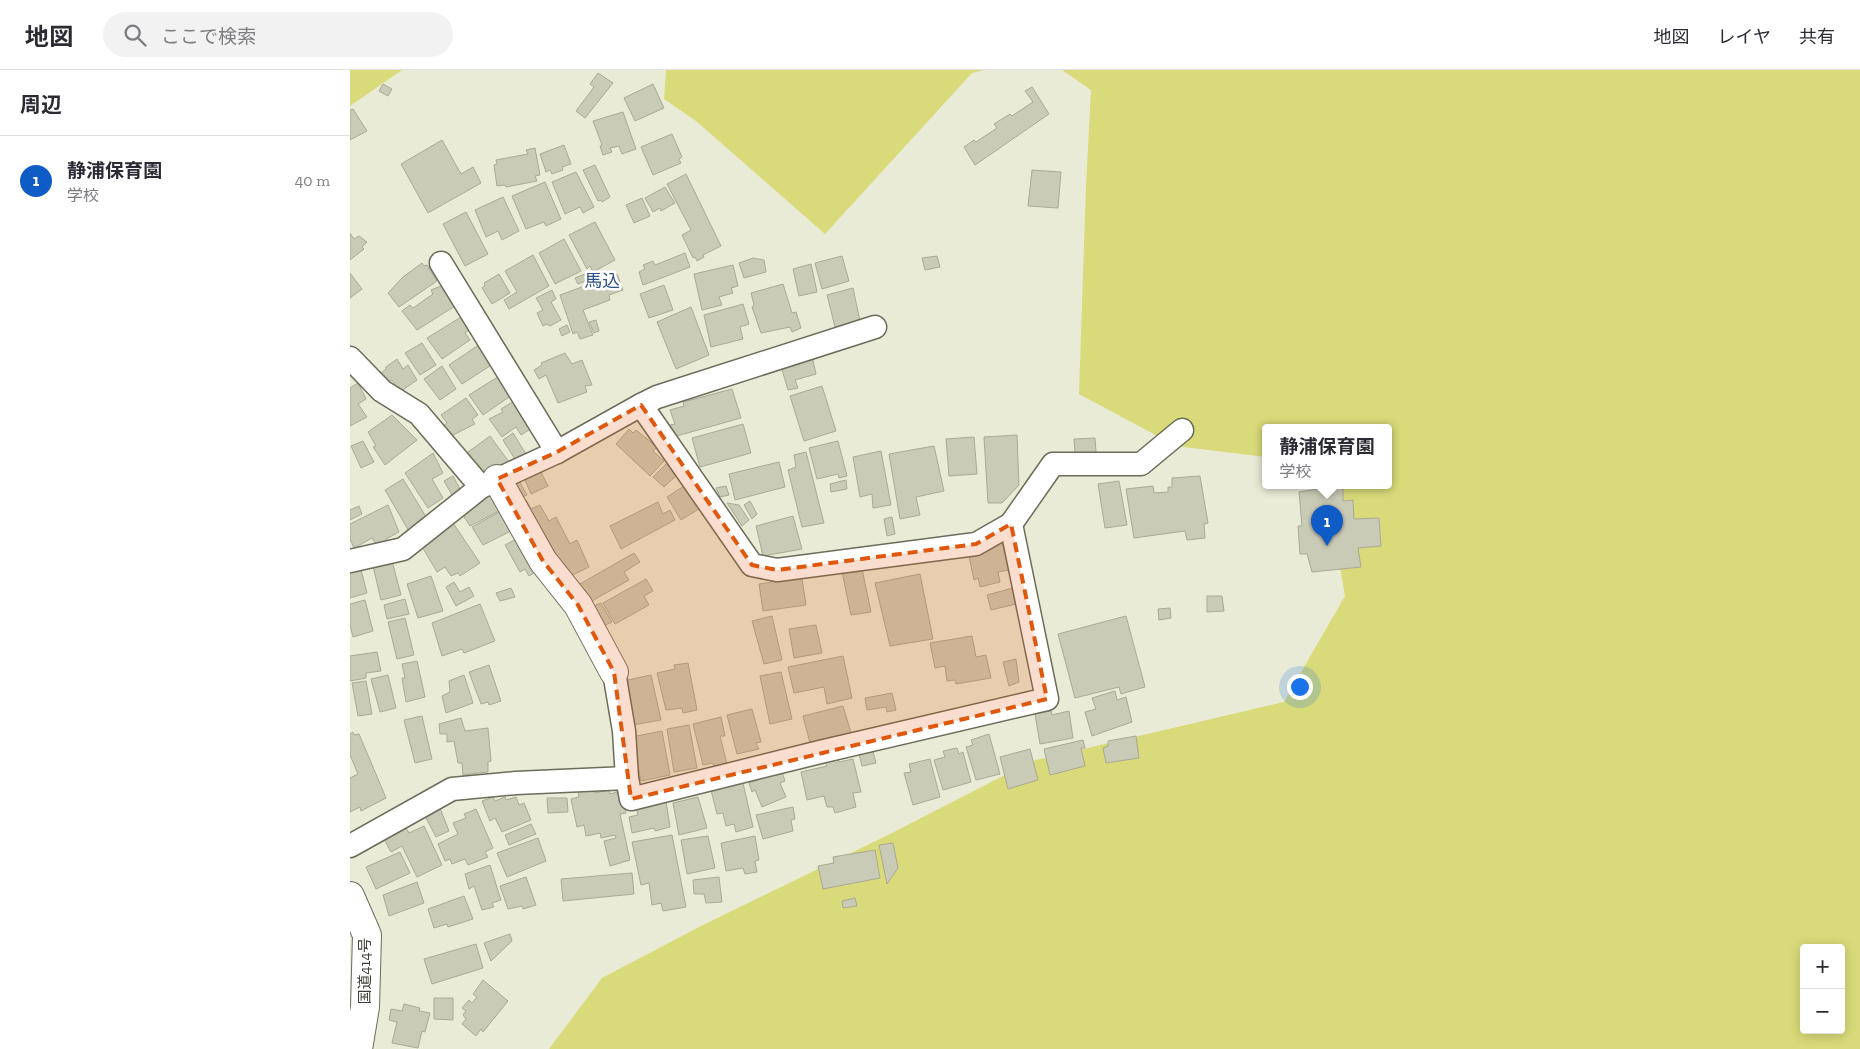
<!DOCTYPE html>
<html lang="ja">
<head>
<meta charset="utf-8">
<style>
  body { margin:0; font-family:"Zilla Slab","Noto Sans JP",serif; background:#f2f2f3; color:#2b2b33 }
  .controls { position:absolute; right:15px; bottom:15px; display:grid; overflow:hidden; border-radius:5px; box-shadow:0 2px 12px #0003 }
  .controls button { width:45px; height:45px; display:grid; place-items:center; padding:0; border:0; border-bottom:1px solid #e1e1e2; background:#fff; color:#2b2b33; font:25px sans-serif }
  .you { position:absolute; left:949px; top:616px; width:18px; height:18px; margin:-12px; border:4px solid #fff; border-radius:50%; background:#1a73e8; box-shadow:0 0 0 8px #1a73e833 }
  .badge { display:grid; place-items:center; width:32px; height:32px; border-radius:50%; background:#0f5cc6; color:#fff; font-size:16px; font-weight:700 }
  .pin { position:absolute; translate:-50% -41px; filter:drop-shadow(0 1px 2px #0008) }
  .pin::after { content:''; position:absolute; top:26px; width:18px; height:15px; background:inherit; clip-path:polygon(0 0,100% 0,50% 100%) }
  .popup { position:absolute; left:912px; top:354px; width:130px; height:65px; box-sizing:border-box; display:grid; place-content:center; border-radius:5px; background:#fff; filter:drop-shadow(0 1px 4px #0005); font-size:16px; white-space:nowrap; color:#7c7c81 }
  .popup b { font-size:19px; color:#2b2b33 }
  .popup::after { content:''; position:absolute; left:50%; top:100%; margin-left:-10px; border:10px solid transparent; border-top-color:#fff }
  .list { margin:0; padding:0; list-style:none }
  h2 { display:flex; justify-content:space-between; align-items:center; height:65px; margin:0; padding:0 20px; font-size:21px }
  h2 small { font-size:16px; font-weight:400; color:#7c7c81 }
  .list li { display:grid; grid-template-columns:32px 1fr auto; gap:15px; align-items:center; box-sizing:border-box; height:90px; padding:0 20px; border-top:1px solid #e1e1e2 }
  .list b { display:block; font-size:19px; white-space:nowrap }
  .list p { margin:0; font-size:16px; white-space:nowrap; color:#7c7c81 }
  .list em { font-size:16px; font-style:normal; color:#7c7c81 }
  .icon { flex:none; width:28px; height:28px; fill:none; stroke:currentColor; stroke-width:2; stroke-linecap:round; stroke-linejoin:round }
  .map { position:relative; flex:none; width:1510px; height:979px; overflow:hidden }
  header { display:flex; align-items:center; gap:30px; box-sizing:border-box; height:70px; padding:0 25px; background:#fff; border-bottom:1px solid #e1e1e2 }
  header strong { font-size:24px }
  nav { display:flex; gap:28px; margin-inline-start:auto; font-size:18px }
  .search { width:350px; height:45px; background:#f2f2f3; display:flex; align-items:center; gap:12px; box-sizing:border-box; padding:0 18px; border-radius:28px; color:#7c7c81; font-size:19px }
  main { display:flex }
  aside { flex:1; background:#fff }
  .map>svg:first-child { display:block }
  .green { fill:#d9da79; fill-rule:evenodd }
  .building { fill:#cacbb7; stroke:#a9a995 }
  .lines { fill:none; stroke-linecap:round; stroke-linejoin:round }
  .street-casing { stroke:#6b6c59; stroke-width:25 }
  .secondary-casing { stroke:#6b6c59; stroke-width:30 }
  .highway-casing { stroke:#6b6c59; stroke-width:30 }
  .street { stroke:#fff; stroke-width:22 }
  .secondary { stroke:#fff; stroke-width:28 }
  .highway { stroke:#fff; stroke-width:28 }
  .marked { fill:#df580e; fill-opacity:0.2; stroke:#df580e; stroke-width:4; stroke-dasharray:10 6; stroke-linejoin:round }
  .labels { text-anchor:middle; stroke-width:5; stroke-linejoin:round; paint-order:stroke }
  .street-label { font-size:15px; fill:#3d3d35; stroke:#fff }
  .quarter-label { font-size:18px; fill:#2c4f86; stroke:#fff }
</style>
</head>
<body>
<header>
<strong>地図</strong>
<div class="search"><svg class="icon" aria-label="search" viewBox="0 0 24 24"><circle cx="10" cy="10" r="6"/><path d="M15 15l6 6"/></svg>ここで検索</div>
<nav><a>地図</a><a>レイヤ</a><a>共有</a></nav>
</header>
<main>
<aside>
<h2>周辺<small></small></h2>
<ul class="list">
<li><span class="badge">1</span><div><b>静浦保育園</b><p>学校</p></div><em>40 m</em></li>
</ul>
</aside>
<div class="map">
<svg width="1510" height="979" viewBox="0 0 1510 979">
  <rect width="100%" height="100%" fill="#eaebd6"/>
  <g class="green">
    <polygon points="0,0 52,0 0,36"/>
    <polygon points="316,0 634,0 622,3 475,164 346,51 314,29"/>
    <path d="M712,0H1510V979H199L252,908L351,856L542,763L682,691L934,632L995,526L977,419L971,415H1038V357H916V387L826,376L729,324L736,116L741,20ZM1454,878H1491V960H1454Z"/>
  </g>
  <g class="building">
    <polygon points="248,3 263,13 235,48 226,41 244,17 240,14"/>
    <polygon points="33,14 42,19 38,26 29,21"/>
    <polygon points="303,14 314,38 285,51 274,28"/>
    <polygon points="682,17 699,44 625,95 614,77 624,70 626,72 647,58 644,54 660,44 662,46 683,32 675,21"/>
    <polygon points="3,39 17,61 0,70 0,40"/>
    <polygon points="273,42 286,79 272,84 269,76 260,78 262,82 253,85 250,76 252,75 243,51"/>
    <polygon points="322,64 332,87 329,89 331,93 303,105 291,77"/>
    <polygon points="92,70 111,104 123,97 131,113 78,143 51,94"/>
    <polygon points="214,75 221,94 212,97 213,100 202,104 200,100 196,102 190,84"/>
    <polygon points="185,78 190,105 185,106 187,111 156,117 155,115 147,116 144,95 147,94 146,90 178,84 176,80"/>
    <polygon points="245,95 260,127 252,132 251,130 248,131 233,100"/>
    <polygon points="682,100 711,102 708,138 678,136"/>
    <polygon points="226,102 244,137 233,143 230,137 215,144 202,112"/>
    <polygon points="336,104 371,176 353,185 354,187 347,191 345,187 343,188 332,165 341,160 317,114"/>
    <polygon points="195,112 211,149 196,156 194,152 176,159 162,126"/>
    <polygon points="315,117 325,133 311,141 310,138 303,142 295,128"/>
    <polygon points="153,127 169,161 152,170 148,161 136,167 125,140"/>
    <polygon points="292,128 300,146 284,153 276,135"/>
    <polygon points="116,142 138,184 115,196 93,154"/>
    <polygon points="245,152 265,190 243,202 240,196 237,199 219,165"/>
    <polygon points="0,163 4,169 9,166 17,172 12,177 14,179 0,190"/>
    <polygon points="214,169 231,201 205,214 189,183"/>
    <polygon points="335,183 340,197 293,215 289,202 295,199 293,195 303,191 305,195"/>
    <polygon points="183,185 199,216 159,239 154,230 167,222 155,201"/>
    <polygon points="492,186 499,211 472,219 465,193"/>
    <polygon points="587,186 590,197 575,200 572,188"/>
    <polygon points="403,188 414,190 416,202 394,208 389,193"/>
    <polygon points="72,193 74,196 77,195 87,211 49,237 38,223 53,207"/>
    <polygon points="461,194 467,222 449,226 443,199"/>
    <polygon points="383,195 388,216 381,218 383,223 369,227 372,235 352,240 344,204"/>
    <polygon points="0,203 12,219 0,228"/>
    <polygon points="149,204 160,223 142,234 132,218 135,215 134,213"/>
    <polygon points="235,204 238,210 228,214 225,208"/>
    <polygon points="267,204 273,220 259,225 260,230 233,240 243,265 230,269 227,262 223,264 210,225"/>
    <polygon points="433,214 442,243 446,242 451,258 442,262 440,257 411,263 402,237 404,235 401,223"/>
    <polygon points="314,215 323,240 299,248 290,224"/>
    <polygon points="91,216 105,236 67,260 52,241 60,235 63,238 83,224 81,220"/>
    <polygon points="503,218 510,251 485,257 477,225"/>
    <polygon points="202,220 206,229 201,232 211,250 200,256 197,254 193,256 187,243 193,240 186,228"/>
    <polygon points="393,234 399,254 390,257 393,269 361,277 354,245"/>
    <polygon points="341,237 359,285 326,299 307,252"/>
    <polygon points="111,247 120,259 115,263 120,270 92,289 77,268"/>
    <polygon points="246,250 249,261 244,263 239,252"/>
    <polygon points="217,255 220,262 212,266 209,259"/>
    <polygon points="72,273 86,295 70,305 55,283"/>
    <polygon points="130,274 143,294 112,314 99,295"/>
    <polygon points="215,283 222,294 232,290 242,315 235,316 237,322 208,333 196,305 189,309 184,300 192,295 191,293"/>
    <polygon points="462,286 466,304 445,310 448,318 438,320 431,296"/>
    <polygon points="47,289 53,299 58,295 67,310 50,322 42,310 38,312 31,303 36,299 36,297"/>
    <polygon points="92,296 106,319 90,330 74,309"/>
    <polygon points="151,305 162,325 133,345 119,325"/>
    <polygon points="8,313 16,329 8,334 17,347 0,356 0,318"/>
    <polygon points="472,316 486,361 454,371 440,326"/>
    <polygon points="382,319 391,348 323,367 320,355 325,354 320,340 334,336 333,332"/>
    <polygon points="116,328 128,345 122,349 125,354 99,367 92,357 97,353 91,345"/>
    <polygon points="166,330 185,356 171,365 166,357 152,367 139,349 153,342 151,339"/>
    <polygon points="42,345 67,370 35,395 23,377 26,376 18,362"/>
    <polygon points="393,354 401,383 350,397 342,368"/>
    <polygon points="279,359 283,363 286,360 307,377 303,381 314,391 300,406 266,374"/>
    <polygon points="163,363 176,384 166,391 153,370"/>
    <polygon points="667,365 669,415 652,433 638,433 634,367"/>
    <polygon points="140,366 159,392 139,403 137,400 130,404 114,385"/>
    <polygon points="624,367 627,404 599,406 596,369"/>
    <polygon points="745,368 746,382 725,384 724,369"/>
    <polygon points="13,371 24,392 11,398 1,376"/>
    <polygon points="488,371 497,406 489,408 488,404 467,409 459,378"/>
    <polygon points="584,376 594,421 566,427 570,445 550,449 539,384"/>
    <polygon points="531,381 541,435 523,438 522,424 510,427 503,387"/>
    <polygon points="456,382 474,453 452,457 438,400 446,397 444,385"/>
    <polygon points="83,383 93,403 82,409 93,428 78,438 55,403"/>
    <polygon points="318,392 330,402 314,417 303,407"/>
    <polygon points="429,392 435,417 385,430 379,404"/>
    <polygon points="190,400 198,416 181,424 174,408"/>
    <polygon points="103,406 111,421 102,425 94,411"/>
    <polygon points="850,406 858,453 854,454 855,468 837,470 835,461 784,468 776,419 803,416 804,423 818,422 818,417 822,417 822,408"/>
    <polygon points="53,409 78,450 60,463 35,420"/>
    <polygon points="168,409 177,425 164,431 155,415"/>
    <polygon points="496,410 497,419 481,422 480,414"/>
    <polygon points="769,411 777,455 755,458 748,414"/>
    <polygon points="337,414 352,437 331,450 317,427"/>
    <polygon points="993,415 993,431 1003,430 1004,449 1029,448 1031,476 1008,478 1011,497 962,502 957,484 950,484 948,456 952,456 949,422"/>
    <polygon points="376,416 379,425 370,427 366,418"/>
    <polygon points="144,421 153,439 120,456 109,439"/>
    <polygon points="176,430 181,439 190,435 199,451 206,447 220,474 227,470 239,497 212,510 167,434"/>
    <polygon points="400,431 407,444 402,449 394,435"/>
    <polygon points="308,432 313,444 320,440 325,450 271,479 260,456"/>
    <polygon points="377,433 389,435 399,450 392,456"/>
    <polygon points="38,435 49,462 36,469 37,473 29,478 22,468 4,478 0,469 0,454"/>
    <polygon points="9,436 12,444 0,450 0,440"/>
    <polygon points="155,439 165,459 133,475 122,457"/>
    <polygon points="443,446 452,479 413,486 406,456"/>
    <polygon points="542,447 545,464 537,466 534,449"/>
    <polygon points="103,453 130,493 110,506 108,503 101,506 95,497 87,502 71,475"/>
    <polygon points="170,467 189,500 179,506 175,499 170,502 155,475"/>
    <polygon points="652,472 659,500 648,502 650,512 630,517 628,508 624,510 618,481"/>
    <polygon points="284,483 290,492 274,502 279,510 240,532 228,515"/>
    <polygon points="42,491 51,525 31,530 23,496"/>
    <polygon points="511,494 521,542 501,545 491,497"/>
    <polygon points="10,496 17,523 0,528 0,497"/>
    <polygon points="451,502 456,535 413,541 409,514 422,512 420,505"/>
    <polygon points="570,504 583,569 540,576 525,513"/>
    <polygon points="81,506 93,541 68,548 57,514"/>
    <polygon points="296,509 303,521 294,526 299,535 265,554 253,533"/>
    <polygon points="104,512 110,522 119,517 124,526 106,536 96,517"/>
    <polygon points="161,518 165,527 150,531 146,523"/>
    <polygon points="663,518 666,534 641,540 637,525"/>
    <polygon points="857,526 872,526 874,541 857,542"/>
    <polygon points="55,529 59,544 37,549 34,535"/>
    <polygon points="15,530 23,561 3,567 0,555 0,534"/>
    <polygon points="251,533 262,552 253,556 242,537"/>
    <polygon points="130,534 145,571 114,583 112,579 92,586 82,553"/>
    <polygon points="820,538 821,548 809,550 808,539"/>
    <polygon points="422,546 432,590 414,594 402,551"/>
    <polygon points="776,546 795,617 771,624 769,617 725,628 708,564"/>
    <polygon points="55,548 64,585 47,589 38,552"/>
    <polygon points="466,555 472,583 444,588 439,559"/>
    <polygon points="622,566 626,587 636,585 641,608 606,614 605,610 597,611 595,596 585,598 580,573"/>
    <polygon points="27,582 31,601 16,603 16,608 0,611 0,586"/>
    <polygon points="493,586 502,628 477,634 474,617 444,623 438,597"/>
    <polygon points="666,589 669,612 659,616 653,592"/>
    <polygon points="67,591 75,627 56,632 52,608 55,608 52,594"/>
    <polygon points="338,593 347,640 333,643 332,638 316,640 307,603 325,599 324,595"/>
    <polygon points="139,595 151,631 139,635 138,632 131,634 119,602"/>
    <polygon points="431,602 442,649 420,654 410,606"/>
    <polygon points="38,605 46,638 30,642 21,609"/>
    <polygon points="114,605 123,633 96,643 92,626 100,622 99,611"/>
    <polygon points="301,605 311,650 283,655 273,611"/>
    <polygon points="16,611 22,644 8,646 2,613"/>
    <polygon points="765,621 767,630 776,627 782,652 742,666 735,642 746,639 742,628"/>
    <polygon points="542,623 546,640 537,642 536,637 517,640 515,628"/>
    <polygon points="493,636 502,666 461,677 453,646"/>
    <polygon points="402,639 411,672 406,673 409,679 387,684 377,645"/>
    <polygon points="701,641 702,645 719,641 723,668 690,674 685,644"/>
    <polygon points="72,646 82,689 65,693 54,650"/>
    <polygon points="371,647 375,666 370,666 378,698 365,701 363,693 353,695 343,654"/>
    <polygon points="111,648 115,661 138,658 141,691 138,692 138,702 113,705 112,693 108,693 104,671 97,672 97,664 90,664 89,654"/>
    <polygon points="339,655 347,698 324,702 317,659"/>
    <polygon points="312,661 320,705 291,711 282,667"/>
    <polygon points="3,662 4,665 9,664 36,728 11,741 10,737 0,742 0,708 8,704 0,685 0,664"/>
    <polygon points="639,664 650,704 626,710 616,677 623,675 621,670"/>
    <polygon points="786,666 789,688 756,693 753,678 758,676 758,671"/>
    <polygon points="733,670 735,678 731,678 735,696 700,705 694,679"/>
    <polygon points="607,678 609,684 613,682 621,712 593,720 584,690 595,687 593,681"/>
    <polygon points="680,679 688,710 658,719 650,687"/>
    <polygon points="523,681 526,693 512,696 509,684"/>
    <polygon points="488,689 489,692 503,689 511,722 503,723 506,737 485,743 483,737 477,737 474,726 457,730 451,702 477,696 475,691"/>
    <polygon points="580,689 590,727 563,735 554,703 561,702 559,694"/>
    <polygon points="432,702 435,711 430,713 436,727 412,737 405,720 402,722 399,713"/>
    <polygon points="393,713 403,757 386,762 384,754 376,756 373,743 367,744 361,720"/>
    <polygon points="245,719 245,723 259,720 260,724 270,721 276,743 270,744 280,790 260,796 254,771 266,768 265,765 251,768 250,763 236,766 234,755 227,757 221,729 229,727 228,722"/>
    <polygon points="143,727 145,731 155,727 156,730 166,727 169,735 174,733 181,750 152,762 145,748 140,751 132,731"/>
    <polygon points="348,727 357,758 329,765 323,733"/>
    <polygon points="197,728 217,728 218,742 198,743"/>
    <polygon points="316,731 320,757 305,761 304,758 282,763 279,747 288,745 286,738"/>
    <polygon points="88,733 99,761 86,767 72,740"/>
    <polygon points="443,737 445,749 441,750 443,761 413,769 406,745"/>
    <polygon points="126,739 143,778 135,782 138,787 118,795 115,789 102,794 100,789 95,791 88,774 108,764 103,753 116,748 114,744"/>
    <polygon points="54,754 59,763 74,756 92,795 67,807 52,776 41,782 32,765"/>
    <polygon points="181,754 186,764 159,775 155,765"/>
    <polygon points="322,765 336,837 313,841 311,833 302,835 299,813 291,815 282,772"/>
    <polygon points="358,766 365,798 337,804 331,770"/>
    <polygon points="405,766 409,790 405,791 407,802 395,804 393,798 376,801 371,773"/>
    <polygon points="188,768 196,791 157,807 147,783"/>
    <polygon points="543,773 548,798 537,814 529,775"/>
    <polygon points="525,780 530,808 473,819 468,796 484,793 483,787"/>
    <polygon points="50,782 60,803 26,819 16,797"/>
    <polygon points="140,795 151,830 142,833 144,837 132,840 124,816 119,819 115,804"/>
    <polygon points="282,803 284,824 213,831 211,809"/>
    <polygon points="176,807 186,835 173,839 172,836 158,839 150,816"/>
    <polygon points="369,807 372,832 356,833 354,824 344,824 343,810"/>
    <polygon points="67,812 74,833 39,846 33,825"/>
    <polygon points="114,826 123,849 98,857 97,854 84,858 78,839"/>
    <polygon points="505,828 507,836 493,838 492,831"/>
    <polygon points="160,864 162,871 141,891 134,873"/>
    <polygon points="126,874 133,898 82,914 74,889"/>
    <polygon points="133,910 158,931 133,962 131,959 126,966 112,954 116,949 113,945 116,941 112,938 119,930 122,933 127,927 123,924"/>
    <polygon points="84,928 103,928 103,950 84,949"/>
    <polygon points="54,934 70,938 69,941 80,943 75,962 72,961 68,978 42,973 47,952 39,950 41,939 52,941"/>
  </g>
  <g class="lines">
    <defs>
      <g id="street">
        <polyline points="91,193 207,382"/>
        <polyline points="0,288 32,321 69,344 131,417"/>
        <polyline points="291,335 402,495 427,500 626,474 661,454 703,394 791,394 832,360"/>
        <polyline points="0,491 53,479 131,417 207,382 291,335 307,327 525,257"/>
        <polyline points="264,602 274,661 277,708"/>
        <polyline points="0,776 102,719 166,713 277,708 281,729 470,682 697,629 661,454"/>
      </g>
      <polyline id="secondary" points="147,409 193,491 228,535 264,602"/>
      <polyline id="highway" points="0,826 17,865 15,937 8,979"/>
    </defs>
    <use href="#street" class="street-casing"/>
    <use href="#secondary" class="secondary-casing"/>
    <use href="#highway" class="highway-casing"/>
    <use href="#street" class="street"/>
    <use href="#secondary" class="secondary"/>
    <use href="#highway" class="highway"/>
  </g>
  <path class="marked" d="M291,335L402,495L427,500L626,474L661,454L697,629L281,729L264,602L228,535L193,491L147,409L207,382Z"/>
  <g class="labels">
    <g class="street-label">
      <text transform="translate(15 901) rotate(-90)" y="5">国道414号</text>
    </g>
    <g class="quarter-label">
      <text x="252" y="217">馬込</text>
    </g>
  </g>
</svg>
<div class="controls">
<button>+</button>
<button>−</button>
</div>
<div class="you"></div>
<div class="pin badge" style="left:977px;top:476px">1</div>
<div class="popup"><b>静浦保育園</b>学校</div>
</div>
</main>
</body>
</html>
